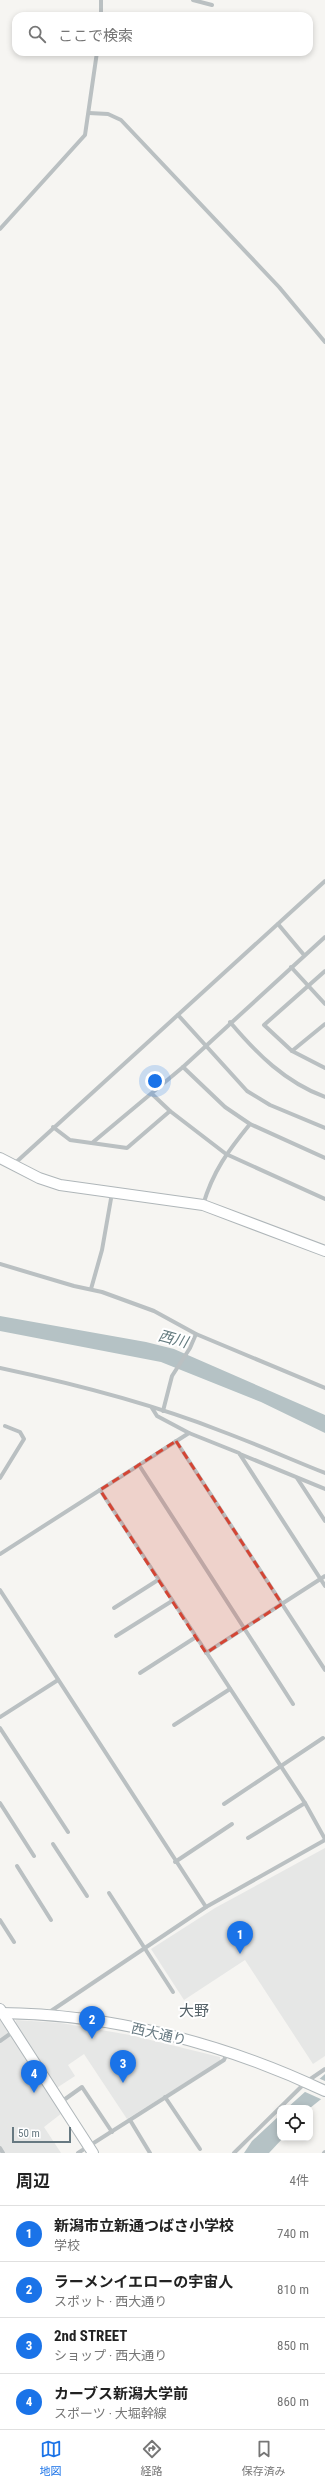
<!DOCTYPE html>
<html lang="ja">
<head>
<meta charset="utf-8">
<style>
  body { margin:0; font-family:"Roboto Condensed","Noto Sans JP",sans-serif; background:#f6f6f6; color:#222 }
  .controls { position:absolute; right:12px; bottom:12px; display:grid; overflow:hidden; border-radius:8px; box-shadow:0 2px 6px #0003 }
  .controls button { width:36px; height:36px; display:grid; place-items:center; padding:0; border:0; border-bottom:1px solid #e0e0e0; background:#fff; color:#222; font:20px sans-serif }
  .scale { position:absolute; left:12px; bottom:10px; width:59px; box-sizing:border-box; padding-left:4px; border:2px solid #677981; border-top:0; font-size:11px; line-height:14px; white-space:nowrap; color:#677981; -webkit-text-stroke:3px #fff; paint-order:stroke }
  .you { position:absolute; left:155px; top:1081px; width:14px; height:14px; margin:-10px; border:3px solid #fff; border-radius:50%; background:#1a73e8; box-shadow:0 0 0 6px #1a73e833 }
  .badge { display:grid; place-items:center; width:26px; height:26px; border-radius:50%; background:#1a73e8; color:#fff; font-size:13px; font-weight:700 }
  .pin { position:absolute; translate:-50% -33px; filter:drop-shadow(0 1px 2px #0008) }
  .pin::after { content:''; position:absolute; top:21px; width:14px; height:12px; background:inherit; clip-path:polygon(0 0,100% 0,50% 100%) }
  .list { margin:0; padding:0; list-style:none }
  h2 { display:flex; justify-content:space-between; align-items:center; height:52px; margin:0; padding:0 16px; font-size:17px }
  h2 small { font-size:13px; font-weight:400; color:#767676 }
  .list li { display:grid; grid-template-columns:26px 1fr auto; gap:12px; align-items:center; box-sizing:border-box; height:56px; padding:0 16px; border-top:1px solid #e0e0e0 }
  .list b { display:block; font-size:15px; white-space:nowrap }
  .list p { margin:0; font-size:13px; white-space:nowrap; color:#767676 }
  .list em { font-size:13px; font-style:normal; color:#767676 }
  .icon { flex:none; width:22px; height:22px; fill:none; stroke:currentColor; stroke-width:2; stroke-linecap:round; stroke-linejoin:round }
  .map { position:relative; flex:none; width:325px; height:2153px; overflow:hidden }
  .search { position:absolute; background:#fff; box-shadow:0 2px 6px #0003; left:12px; right:12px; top:12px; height:44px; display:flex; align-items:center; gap:10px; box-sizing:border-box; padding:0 14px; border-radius:12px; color:#767676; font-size:15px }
  .sheet { height:276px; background:#fff }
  nav { display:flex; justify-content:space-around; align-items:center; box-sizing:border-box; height:56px; border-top:1px solid #e0e0e0; background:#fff; font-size:11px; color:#767676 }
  nav a { display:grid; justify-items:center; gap:2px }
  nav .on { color:#1a73e8 }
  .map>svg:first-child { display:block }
  .built { fill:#e6e7e6 }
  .water { fill:#b5c2c5 }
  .pier { fill:#f6f5f2 }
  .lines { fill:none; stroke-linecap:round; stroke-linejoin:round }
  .secondary-casing { stroke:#afb6b9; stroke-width:12 }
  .street { stroke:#bac0c2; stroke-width:4 }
  .secondary { stroke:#fff; stroke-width:10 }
  .marked { fill:#d44534; fill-opacity:0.2; stroke:#d44534; stroke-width:3; stroke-dasharray:8 5; stroke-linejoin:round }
  .labels { text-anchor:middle; stroke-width:4; stroke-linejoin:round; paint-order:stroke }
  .street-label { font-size:14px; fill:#677981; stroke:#fff }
  .water-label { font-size:15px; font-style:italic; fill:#637a7e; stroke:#fff }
  .neighbourhood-label { font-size:15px; fill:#546167; stroke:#fff }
</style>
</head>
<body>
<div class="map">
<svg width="325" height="2153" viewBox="0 0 325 2153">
  <rect width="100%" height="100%" fill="#f6f5f2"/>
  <g class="built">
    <polygon points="325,1848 325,2056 313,2064 245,1960 184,2000 151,1949 215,1908"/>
    <polygon points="0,2020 62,2113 44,2127 61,2153 0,2153"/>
    <polygon points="16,2020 61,2023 130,2035 220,2057 220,2061 127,2119 84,2054 68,2065 75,2076 55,2089 15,2025"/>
  </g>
  <g class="water">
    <polygon points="0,1316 146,1342 174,1349 325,1415 325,1433 261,1402 161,1362 0,1331"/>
    <polygon points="325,2074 325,2096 310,2108 287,2108"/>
    <polygon points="280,2115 280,2138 283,2138 269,2153 244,2153 252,2141"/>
  </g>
  <polygon class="pier" points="318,2078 325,2081 325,2098 323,2100 303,2091"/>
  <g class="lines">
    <defs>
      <g id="secondary">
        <polyline points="0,1158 39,1178 60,1185 203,1205 325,1251"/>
        <polyline points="0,2009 93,2153"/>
        <path d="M0,2013C111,2014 224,2043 325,2091"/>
      </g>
    </defs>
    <use href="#secondary" class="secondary-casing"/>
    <g class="street">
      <polyline points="101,0 101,16"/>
      <polyline points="193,0 212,5"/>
      <polyline points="89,113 108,114 121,120 279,287 325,342"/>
      <polyline points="0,229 85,135 97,52"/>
      <polyline points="278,924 304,955"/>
      <polyline points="291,967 325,1004"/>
      <polyline points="325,971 264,1025 292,1051 325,1068"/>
      <polyline points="178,1015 247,1091 270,1105 325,1128"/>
      <path d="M230,1022C257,1054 285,1082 325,1097"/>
      <polyline points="292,1051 325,1024"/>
      <polyline points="183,1067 225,1107 250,1124 325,1158"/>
      <polyline points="152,1094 170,1111 226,1154 325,1199"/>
      <polyline points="53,1127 70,1140 127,1148 170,1111"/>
      <polyline points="92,1143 183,1067 325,937"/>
      <polyline points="13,1165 325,881"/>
      <path d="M203,1205C213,1171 228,1151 250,1124"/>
      <polyline points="0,1264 74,1286 102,1292 154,1311 196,1334 325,1388"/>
      <polyline points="91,1289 102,1250 112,1193"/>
      <path d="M0,1368C75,1384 150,1403 221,1431C256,1444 290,1459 325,1473"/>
      <polyline points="152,1408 157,1416 189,1433 239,1453 325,1586"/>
      <polyline points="163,1411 172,1376 190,1348 196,1334"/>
      <polyline points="176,1441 325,1670"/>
      <polyline points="240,1454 325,1489"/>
      <polyline points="139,1465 293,1704"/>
      <polyline points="0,1478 24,1439 20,1432 5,1426"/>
      <polyline points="297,1478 325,1521"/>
      <polyline points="100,1490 305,1803 325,1839"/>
      <polyline points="0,1554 189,1433"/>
      <polyline points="0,1590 206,1907"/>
      <polyline points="114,1608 158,1580"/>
      <polyline points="116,1636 172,1601"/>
      <polyline points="206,1653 325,1576"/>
      <polyline points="140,1673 196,1637"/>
      <polyline points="0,1717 58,1680"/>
      <polyline points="174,1725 230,1689"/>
      <polyline points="0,1728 68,1832"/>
      <polyline points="0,1803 34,1856"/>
      <polyline points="224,1804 323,1738"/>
      <polyline points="248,1838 305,1803"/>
      <polyline points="53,1844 87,1896"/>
      <polyline points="175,1862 232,1824"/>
      <polyline points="17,1866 51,1920"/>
      <polyline points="109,1893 173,1992"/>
      <polyline points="0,1920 14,1942"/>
      <polyline points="48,2013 206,1907 325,1840"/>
      <polyline points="0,2041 14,2031"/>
      <polyline points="165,2097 200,2149"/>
      <polyline points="61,2102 82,2087 112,2132"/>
      <polyline points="130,2120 150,2153"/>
      <polyline points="0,2148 3,2153"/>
      <polyline points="78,2153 224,2060 227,2053"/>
      <polyline points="234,2153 306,2082 325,2069"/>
      <polyline points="324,2153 325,2152"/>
    </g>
    <use href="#secondary" class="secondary"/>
  </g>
  <path class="marked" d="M176,1441L282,1604L206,1653L100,1490Z"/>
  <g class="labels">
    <g class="street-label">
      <text transform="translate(159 2034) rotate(13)" y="5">西大通り</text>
    </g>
    <g class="water-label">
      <text transform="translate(173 1339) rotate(15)" y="5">西川</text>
    </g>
    <g class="neighbourhood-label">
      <text x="194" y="2016">大野</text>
    </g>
  </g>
</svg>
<div class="controls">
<button><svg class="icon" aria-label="locate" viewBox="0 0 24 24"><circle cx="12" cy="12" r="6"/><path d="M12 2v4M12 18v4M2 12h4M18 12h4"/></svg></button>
</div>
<div class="scale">50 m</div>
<div class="you"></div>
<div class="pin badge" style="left:240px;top:1954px">1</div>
<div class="pin badge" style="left:92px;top:2039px">2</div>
<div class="pin badge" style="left:123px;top:2083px">3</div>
<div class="pin badge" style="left:34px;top:2093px">4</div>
<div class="search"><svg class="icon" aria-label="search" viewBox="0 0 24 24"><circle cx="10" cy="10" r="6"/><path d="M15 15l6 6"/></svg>ここで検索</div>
</div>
<section class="sheet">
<h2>周辺<small>4件</small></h2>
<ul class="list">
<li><span class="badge">1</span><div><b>新潟市立新通つばさ小学校</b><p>学校</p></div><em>740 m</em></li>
<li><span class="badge">2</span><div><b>ラーメンイエローの宇宙人</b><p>スポット · 西大通り</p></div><em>810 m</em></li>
<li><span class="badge">3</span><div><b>2nd STREET</b><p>ショップ · 西大通り</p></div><em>850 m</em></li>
<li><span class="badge">4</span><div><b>カーブス新潟大学前</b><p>スポーツ · 大堀幹線</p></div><em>860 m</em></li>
</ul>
</section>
<nav>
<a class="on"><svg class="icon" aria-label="map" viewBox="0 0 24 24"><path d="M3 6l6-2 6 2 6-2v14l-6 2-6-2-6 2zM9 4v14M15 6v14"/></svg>地図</a>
<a><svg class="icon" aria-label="directions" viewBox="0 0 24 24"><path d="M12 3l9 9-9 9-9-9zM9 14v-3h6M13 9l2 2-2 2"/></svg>経路</a>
<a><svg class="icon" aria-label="saved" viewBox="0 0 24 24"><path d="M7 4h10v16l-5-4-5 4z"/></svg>保存済み</a>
</nav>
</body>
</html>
